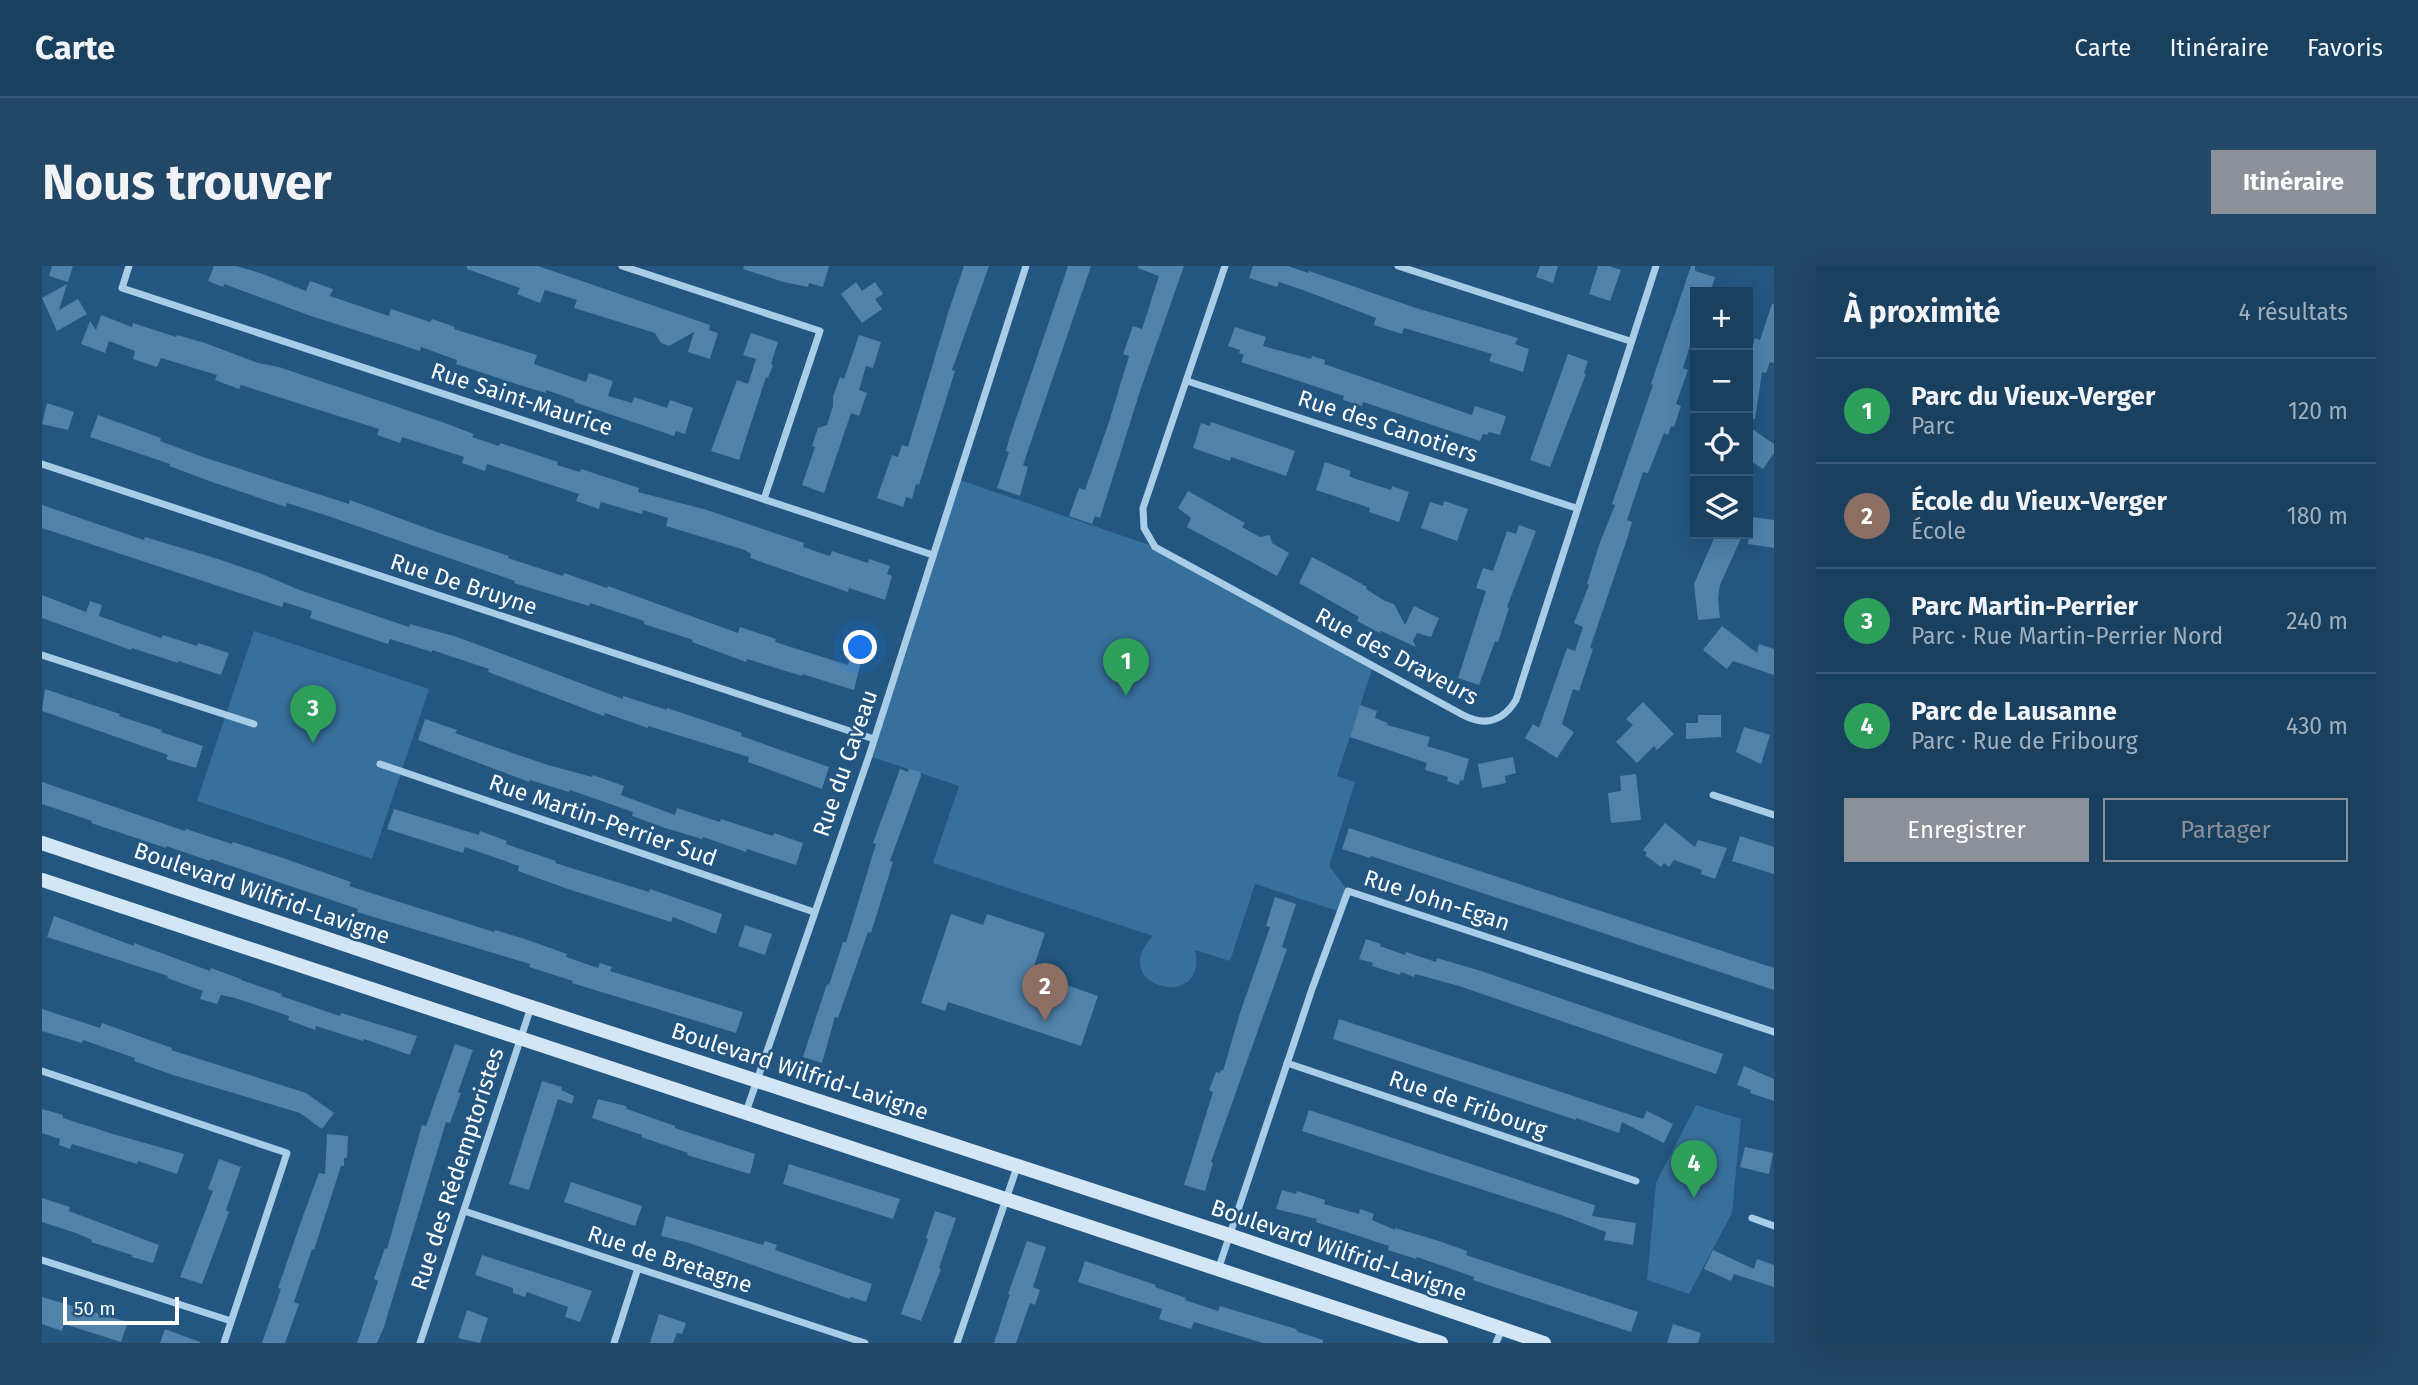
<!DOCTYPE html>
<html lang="fr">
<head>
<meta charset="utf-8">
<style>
  body { margin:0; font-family:"Fira Sans",sans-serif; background:#234766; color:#f1f3f6 }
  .controls { position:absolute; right:21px; top:21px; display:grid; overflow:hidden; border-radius:0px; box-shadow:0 7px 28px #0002 }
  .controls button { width:63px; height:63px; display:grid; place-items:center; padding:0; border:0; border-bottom:2px solid #385975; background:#1a4060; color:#f1f3f6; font:35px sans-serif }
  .scale { position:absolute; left:21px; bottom:18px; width:116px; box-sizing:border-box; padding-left:7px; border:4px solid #fff; border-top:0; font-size:19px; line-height:24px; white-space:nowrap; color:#fff; -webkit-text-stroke:5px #235680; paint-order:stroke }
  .you { position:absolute; left:819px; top:382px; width:24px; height:24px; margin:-18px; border:5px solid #fff; border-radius:50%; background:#1a73e8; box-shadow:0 0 0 10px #1a73e833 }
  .badge { display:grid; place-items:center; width:46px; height:46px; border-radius:50%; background:#8c9099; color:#fff; font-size:23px; font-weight:700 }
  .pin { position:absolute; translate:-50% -58px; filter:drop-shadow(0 2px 4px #0008) }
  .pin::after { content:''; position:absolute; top:37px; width:24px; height:21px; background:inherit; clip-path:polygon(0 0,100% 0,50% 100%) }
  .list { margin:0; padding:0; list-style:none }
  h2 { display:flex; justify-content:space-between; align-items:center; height:91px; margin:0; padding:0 28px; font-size:30px }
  h2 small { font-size:23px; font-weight:400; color:#9fafbd }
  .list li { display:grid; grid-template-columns:46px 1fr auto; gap:21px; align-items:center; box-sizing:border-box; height:105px; padding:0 28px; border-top:2px solid #385975 }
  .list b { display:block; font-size:26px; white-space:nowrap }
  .list p { margin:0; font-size:23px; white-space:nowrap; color:#9fafbd }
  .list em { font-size:23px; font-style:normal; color:#9fafbd }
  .actions { display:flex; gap:14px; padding:21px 28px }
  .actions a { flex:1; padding:16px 0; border:2px solid #8c9099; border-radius:0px; text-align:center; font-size:24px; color:#8c9099 }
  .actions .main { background:#8c9099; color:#fff }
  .icon { flex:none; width:38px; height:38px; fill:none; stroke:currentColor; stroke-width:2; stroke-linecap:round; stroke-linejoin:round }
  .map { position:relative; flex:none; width:1732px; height:1077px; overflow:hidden; border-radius:0px }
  header { display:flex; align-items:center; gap:42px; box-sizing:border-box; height:98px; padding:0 35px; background:#1a4060; border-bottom:2px solid #385975 }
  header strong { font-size:33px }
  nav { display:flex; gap:38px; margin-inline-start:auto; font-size:24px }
  .intro { display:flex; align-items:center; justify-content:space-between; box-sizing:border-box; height:168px; padding:0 42px }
  h1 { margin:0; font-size:49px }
  .button { padding:18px 32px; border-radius:0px; background:#8c9099; color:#fff; font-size:24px; font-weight:700 }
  main { display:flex; gap:42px; padding:0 42px }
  aside { flex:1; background:#1a4060; border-radius:0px; box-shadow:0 7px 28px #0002 }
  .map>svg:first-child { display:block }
  .green { fill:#38709d }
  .building { fill:#5082aa }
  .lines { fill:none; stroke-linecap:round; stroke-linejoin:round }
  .street { stroke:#a9cce7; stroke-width:7 }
  .secondary { stroke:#d3e6f6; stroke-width:14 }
  .labels { text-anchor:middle; stroke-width:5; stroke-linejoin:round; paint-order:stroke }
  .street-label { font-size:23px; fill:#fff; stroke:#235680 }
</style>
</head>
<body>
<header>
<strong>Carte</strong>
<nav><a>Carte</a><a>Itinéraire</a><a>Favoris</a></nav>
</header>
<div class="intro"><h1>Nous trouver</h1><a class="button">Itinéraire</a></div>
<main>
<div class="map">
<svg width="1732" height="1077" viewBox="0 0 1732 1077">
  <rect width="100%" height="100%" fill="#235680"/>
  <g class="green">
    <path d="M915,213L1113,281L1331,400L1295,510L1313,516L1287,600L1306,625L1299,646L1213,618L1188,695L1153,684C1167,748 1062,720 1111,670L891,597L917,520L827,490Z"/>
    <polygon points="212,365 387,423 330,593 155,535"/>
    <polygon points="1654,839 1699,853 1690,947 1647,1028 1605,1014 1614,917"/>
  </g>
  <g class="building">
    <polygon points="10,0 31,0 26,16 7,10"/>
    <polygon points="172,0 194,0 218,7 264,25 268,15 291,23 288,30 347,50 349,43 388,56 390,53 413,61 412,63 495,89 492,98 544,116 547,107 571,115 566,130 590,137 592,131 625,142 628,134 651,142 643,168 634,165 632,170 532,136 533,134 504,124 504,127 474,118 414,98 415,94 379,81 378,85 266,49 182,18 181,21 166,15"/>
    <polygon points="425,0 496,0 668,59 667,64 676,67 668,93 646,86 652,66 627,80 619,77 613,67 532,42 535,34 503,24 498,37 475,28 478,22 425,3"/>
    <polygon points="702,0 787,0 781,21 767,17 766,21 742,16 701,3"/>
    <polygon points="922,0 947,0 910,104 913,105 877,219 874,218 870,233 864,231 861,241 835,232 850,189 856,191 860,179 866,181 907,44"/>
    <polygon points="1026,0 1049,0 981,199 986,201 978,230 955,222 967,186 964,185 968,170"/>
    <polygon points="1096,0 1142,0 1099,122 1058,252 1053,250 1050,258 1027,250 1037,222 1043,224 1066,159 1087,90 1081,88 1091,60 1100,63 1117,10 1096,2"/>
    <polygon points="1211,0 1246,0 1266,7 1267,5 1374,42 1476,72 1473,78 1487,83 1481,106 1447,95 1450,88 1362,62 1360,68 1332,59 1334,52 1261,24 1237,16 1235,21 1207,12"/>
    <polygon points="1498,0 1516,0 1511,17 1494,11"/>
    <polygon points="1556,0 1567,0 1579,4 1568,35 1547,28"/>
    <polygon points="1649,0 1653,0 1653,5 1673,11 1668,26 1653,26 1653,63 1641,102 1646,104 1634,138 1639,140 1632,161 1629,160 1626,169 1622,167 1606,207 1601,206 1585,254 1590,256 1585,273 1548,382 1551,383 1537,425 1531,423 1520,458 1532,466 1515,492 1483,472 1491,458 1497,462 1525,382 1533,385 1541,361 1532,357 1547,319 1545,318 1557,279 1573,239 1570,238 1611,119 1609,118"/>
    <polygon points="814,16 820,25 833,16 841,28 833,33 840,43 820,57 799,28"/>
    <polygon points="25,18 17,44 36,33 45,48 15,65 0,32"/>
    <polygon points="1730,38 1732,38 1732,97 1728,96 1724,107 1720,106 1713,153 1706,152 1708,89 1713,72 1718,74"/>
    <polygon points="59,49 90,61 91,57 134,71 135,69 163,77 216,97 237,101 400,156 432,168 430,171 457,180 458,177 516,196 515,199 538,206 539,203 597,222 596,226 665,244 762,277 761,281 788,290 790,285 826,297 827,293 848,300 845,308 850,310 843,334 807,322 806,326 708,292 709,288 703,284 624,260 626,252 601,244 600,248 559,236 557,243 534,235 537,228 445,198 443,205 420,197 422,191 360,171 358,177 335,169 337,163 199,119 197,123 173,114 175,109 119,92 115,101 91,93 93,85 67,75 63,87 39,78 48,55 54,64"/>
    <polygon points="1193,61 1224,71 1221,80 1269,93 1270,90 1283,94 1282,98 1430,149 1433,140 1464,150 1458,169 1447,166 1445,169 1441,168 1438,175 1321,136 1320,140 1301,134 1302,130 1199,96 1202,89 1197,87 1198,84 1186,80"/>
    <polygon points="709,67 736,76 729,98 731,99 726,112 724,111 697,194 669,185 695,114 706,118 714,93 701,89"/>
    <polygon points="817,69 839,76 831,102 824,100 817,124 825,127 817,150 809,147 782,227 760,219 773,181 770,180 776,162 785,159 791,140 791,131 798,111 802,113"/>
    <polygon points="1526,88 1546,95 1542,107 1544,108 1508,201 1488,194"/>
    <polygon points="5,137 32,146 26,164 0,158"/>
    <polygon points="56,149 119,172 118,175 161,191 307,238 308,234 395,266 467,290 466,292 521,310 522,307 565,322 566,320 696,367 698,361 734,373 733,376 806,399 808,392 819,396 812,424 760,408 760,410 705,393 704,396 650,376 651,374 602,358 602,355 548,337 547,340 472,317 473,315 286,250 245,237 244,241 170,216 127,200 128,198 48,171"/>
    <polygon points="1169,156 1253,185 1244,210 1189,191 1188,195 1151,182 1159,157 1168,160"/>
    <polygon points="1706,160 1732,178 1732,187 1721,203 1706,193"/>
    <polygon points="1283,196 1309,205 1307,210 1314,213 1349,224 1350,220 1367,226 1357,256 1327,246 1328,242 1274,224"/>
    <polygon points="1146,225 1203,257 1200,261 1218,271 1228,269 1230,277 1247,287 1235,310 1145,261 1149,252 1136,242"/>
    <polygon points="1402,235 1426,243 1415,275 1379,262 1388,236 1401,240"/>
    <polygon points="0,239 102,274 103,271 176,293 220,308 255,323 367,361 368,358 415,371 581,433 581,430 625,444 625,442 700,467 699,470 787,501 780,523 706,496 707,491 606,460 606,462 563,447 562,450 446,406 447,403 390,384 390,386 348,373 346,378 268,352 270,345 242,336 240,341 0,262"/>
    <polygon points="1710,251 1732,254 1732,282 1706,278"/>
    <polygon points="1477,259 1494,265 1465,341 1467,342 1456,376 1453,375 1437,419 1416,412 1444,325 1434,322 1441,302 1451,305 1465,265 1474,268"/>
    <polygon points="1674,268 1701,268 1678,319 1676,332 1678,352 1656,354 1652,318"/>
    <polygon points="1270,291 1313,314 1325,321 1324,323 1343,335 1352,338 1363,359 1372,340 1397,352 1389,371 1375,367 1371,375 1374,381 1339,365 1338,367 1315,355 1317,351 1257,317"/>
    <polygon points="0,329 44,346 48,335 60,339 57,350 119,372 121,369 155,380 156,377 187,387 179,409 136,395 136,397 90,382 89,384 0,352"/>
    <polygon points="1680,360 1715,387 1717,378 1732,383 1732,409 1691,395 1685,403 1661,384"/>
    <polygon points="3,423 78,448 77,450 120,464 119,466 161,480 154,502 124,493 126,489 0,445"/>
    <polygon points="1601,436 1632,468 1615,484 1612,480 1595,497 1574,476 1591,459 1584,453"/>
    <polygon points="1318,439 1335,445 1333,452 1346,457 1345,459 1388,471 1385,480 1427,493 1421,515 1418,514 1417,519 1405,515 1406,511 1383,504 1385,497 1308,471"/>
    <polygon points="1656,449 1679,449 1679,471 1644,473 1644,457 1656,457"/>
    <polygon points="383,453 415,464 413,467 447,479 506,499 550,511 551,509 582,520 579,529 633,549 635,542 678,556 679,553 731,570 732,567 761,577 754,599 705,583 704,586 661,571 660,573 623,562 590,550 591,546 528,524 527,526 488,514 487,516 376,474"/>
    <polygon points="1702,461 1728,469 1719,498 1694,486"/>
    <polygon points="1471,491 1474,507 1463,510 1464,517 1440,522 1436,498"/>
    <polygon points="858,503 866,506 867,503 878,506 879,510 848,595 851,596 829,667 826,666 796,752 793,751 780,797 761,791 785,718 787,719 801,676 804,676 834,578 831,577"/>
    <polygon points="1594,508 1599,554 1569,557 1566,527 1579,525 1578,510"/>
    <polygon points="0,516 143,565 144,563 190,578 191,576 238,591 309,616 307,620 452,666 453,664 483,673 525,688 524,691 556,702 558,697 570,701 568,705 701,746 694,767 530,717 531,715 487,701 488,698 315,646 316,643 169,593 168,595 124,580 124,582 49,557 50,555 0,538"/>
    <polygon points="352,543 437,569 438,565 465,575 464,578 514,595 513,597 607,626 608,623 680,648 674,668 631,651 629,656 523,622 476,605 477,600 423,581 421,587 345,563"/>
    <polygon points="1623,557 1653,581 1656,574 1685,582 1673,613 1659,608 1660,604 1632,594 1627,601 1622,597 1619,601 1603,589 1605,587 1601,584"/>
    <polygon points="1307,562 1732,702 1732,724 1329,590 1328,592 1300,583"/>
    <polygon points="1698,570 1732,581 1732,608 1690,595"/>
    <polygon points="1233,631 1254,638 1240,681 1245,683 1169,896 1171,897 1163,925 1142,919 1171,826 1167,824 1174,806 1178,807 1179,804 1181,805 1198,747 1228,661 1224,660"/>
    <polygon points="909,648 941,659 945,648 1003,667 990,707 1056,730 1039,780 906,736 903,745 879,737"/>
    <polygon points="12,650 92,680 92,677 168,705 169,702 199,713 199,714 240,728 239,730 298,750 299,747 375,770 368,789 322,773 321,775 274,760 273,764 246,754 247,750 193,732 179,729 175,738 158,733 161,725 125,712 126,710 5,671"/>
    <polygon points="703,659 730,668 723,689 696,680"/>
    <polygon points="1324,673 1339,678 1338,680 1363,689 1364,686 1394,696 1395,692 1439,705 1681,788 1674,808 1417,720 1373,708 1372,711 1359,706 1358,709 1330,700 1331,697 1317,693"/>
    <polygon points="0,743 58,762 60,757 130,782 129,784 264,827 292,847 280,863 258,847 131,809 92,795 93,792 41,774 40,777 0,765"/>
    <polygon points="1297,753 1601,853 1605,845 1631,858 1622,877 1580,856 1577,867 1534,852 1534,854 1291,773"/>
    <polygon points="413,778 431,784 416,826 419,827 408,857 404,856 342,1061 335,1077 315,1077 336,1015 332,1013 343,982 345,983 380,859 384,860"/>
    <polygon points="1702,800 1732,813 1732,835 1708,827 1709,824 1695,819"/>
    <polygon points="500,815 520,821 519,824 532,830 530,838 516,833 487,924 467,918"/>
    <polygon points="556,833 584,840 585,843 633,860 633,862 713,888 708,908 645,889 646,887 599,871 600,869 550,852"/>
    <polygon points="0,843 21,849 21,852 71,868 142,888 135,908 96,895 95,898 30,878 28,883 17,879 18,873 0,867"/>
    <polygon points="1267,844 1552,939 1553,940 1550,950 1594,957 1591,979 1562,974 1564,966 1519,949 1260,865"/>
    <polygon points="285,868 306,870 305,892 302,892 302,900 299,900 272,984 270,983 252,1036 257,1038 243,1077 220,1077 239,1023 236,1022 261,950 277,907 283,908"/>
    <polygon points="1703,881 1731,887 1727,908 1698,901"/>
    <polygon points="177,893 199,901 184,944 187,946 160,1018 138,1011 171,925 166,923"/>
    <polygon points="747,898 858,933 851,953 741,918"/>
    <polygon points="529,916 600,940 593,960 522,936"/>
    <polygon points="1240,924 1254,928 1255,925 1283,934 1282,938 1317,948 1318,943 1332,948 1330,954 1353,964 1353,962 1397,975 1425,985 1424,989 1596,1046 1589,1066 1446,1019 1431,1014 1432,1011 1375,991 1374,993 1346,984 1347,980 1274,956 1275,953 1234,943"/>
    <polygon points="0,932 28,941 27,945 117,979 111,997 90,991 90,989 49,976 50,974 34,967 0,956"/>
    <polygon points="893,945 914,952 897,1002 899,1003 879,1055 859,1048 886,973 884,972"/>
    <polygon points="624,950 721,979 723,975 735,979 733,984 830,1018 824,1036 808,1031 808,1033 647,977 619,970"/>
    <polygon points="985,975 1004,981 991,1021 998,1024 993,1039 988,1037 974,1077 952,1077 968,1028 966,1028"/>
    <polygon points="1671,984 1712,1003 1715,993 1732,999 1732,1021 1692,1008 1689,1015 1662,1003"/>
    <polygon points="440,989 550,1025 538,1056 523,1051 526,1041 485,1026 483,1031 471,1027 471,1022 433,1009"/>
    <polygon points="1043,995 1114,1019 1113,1021 1144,1032 1143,1034 1176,1045 1178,1040 1254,1063 1256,1066 1281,1074 1281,1077 1221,1077 1152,1056 1149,1063 1117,1053 1120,1043 1036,1016"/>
    <polygon points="0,1031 86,1056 79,1076 22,1058 20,1065 0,1058"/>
    <polygon points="425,1044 446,1052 438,1077 416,1072"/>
    <polygon points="617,1048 644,1057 640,1068 635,1067 631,1077 608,1077"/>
    <polygon points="1631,1058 1659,1067 1656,1077 1625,1077"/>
    <polygon points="123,1063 158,1076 158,1077 118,1077"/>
  </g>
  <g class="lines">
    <g class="street">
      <polyline points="87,0 80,22 891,289"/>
      <polyline points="580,0 778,65 722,233"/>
      <path d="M1183,0L1101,242L1102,262L1113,281L1421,449C1444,461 1461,455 1474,434L1614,0"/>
      <polyline points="1356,0 1588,75"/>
      <polyline points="1145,115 1534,242"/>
      <polyline points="0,198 832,473"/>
      <polyline points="0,389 212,458"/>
      <polyline points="338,498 772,646"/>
      <polyline points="1671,529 1732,549"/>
      <polyline points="1245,797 1594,915"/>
      <polyline points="0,805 245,887 182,1077"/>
      <polyline points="704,846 827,490 984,0"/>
      <polyline points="422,945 823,1077"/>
      <polyline points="1710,952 1732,960"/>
      <polyline points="0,994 189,1055"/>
      <polyline points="1176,1004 1270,723 1306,625 1732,766"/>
      <polyline points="378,1077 489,741"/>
      <polyline points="572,1077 596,1002"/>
      <polyline points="915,1077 975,901"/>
      <polyline points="1454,1077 1460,1063"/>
    </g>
    <g class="secondary">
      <polyline points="0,577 489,741 1187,969 1502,1077"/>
      <polyline points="0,614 1399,1077"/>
    </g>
  </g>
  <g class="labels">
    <g class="street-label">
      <text transform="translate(480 133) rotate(18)" y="8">Rue Saint-Maurice</text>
      <text transform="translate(1346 160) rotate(18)" y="8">Rue des Canotiers</text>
      <text transform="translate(422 318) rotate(18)" y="8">Rue De Bruyne</text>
      <text transform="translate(1355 390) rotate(28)" y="8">Rue des Draveurs</text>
      <text transform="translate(803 497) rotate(-71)" y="8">Rue du Caveau</text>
      <text transform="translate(561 554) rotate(19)" y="8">Rue Martin-Perrier Sud</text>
      <text transform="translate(220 627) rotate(19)" y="8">Boulevard Wilfrid-Lavigne</text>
      <text transform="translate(1395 634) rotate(18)" y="8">Rue John-Egan</text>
      <text transform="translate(758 805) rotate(18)" y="8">Boulevard Wilfrid-Lavigne</text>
      <text transform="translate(1426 838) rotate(19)" y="8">Rue de Fribourg</text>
      <text transform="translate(415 903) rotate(-72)" y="8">Rue des Rédemptoristes</text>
      <text transform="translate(1297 984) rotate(19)" y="8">Boulevard Wilfrid-Lavigne</text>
      <text transform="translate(628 993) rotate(18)" y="8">Rue de Bretagne</text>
    </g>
  </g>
</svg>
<div class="controls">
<button>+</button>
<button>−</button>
<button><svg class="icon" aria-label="locate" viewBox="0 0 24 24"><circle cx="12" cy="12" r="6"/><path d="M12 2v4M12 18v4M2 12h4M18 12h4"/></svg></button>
<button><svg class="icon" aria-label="layers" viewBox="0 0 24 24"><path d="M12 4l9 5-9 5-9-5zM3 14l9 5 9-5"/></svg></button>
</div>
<div class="scale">50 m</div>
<div class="you"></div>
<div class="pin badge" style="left:1084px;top:430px;background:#2e9e5b">1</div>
<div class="pin badge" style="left:1003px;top:755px;background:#8d6e63">2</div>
<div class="pin badge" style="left:271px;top:477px;background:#2e9e5b">3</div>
<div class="pin badge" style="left:1652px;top:932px;background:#2e9e5b">4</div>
</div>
<aside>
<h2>À proximité<small>4 résultats</small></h2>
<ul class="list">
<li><span class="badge" style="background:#2e9e5b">1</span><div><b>Parc du Vieux-Verger</b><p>Parc</p></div><em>120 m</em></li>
<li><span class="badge" style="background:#8d6e63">2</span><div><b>École du Vieux-Verger</b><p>École</p></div><em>180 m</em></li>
<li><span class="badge" style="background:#2e9e5b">3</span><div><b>Parc Martin-Perrier</b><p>Parc · Rue Martin-Perrier Nord</p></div><em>240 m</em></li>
<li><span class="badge" style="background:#2e9e5b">4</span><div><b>Parc de Lausanne</b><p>Parc · Rue de Fribourg</p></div><em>430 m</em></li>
</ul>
<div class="actions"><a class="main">Enregistrer</a><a>Partager</a></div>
</aside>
</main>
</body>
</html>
